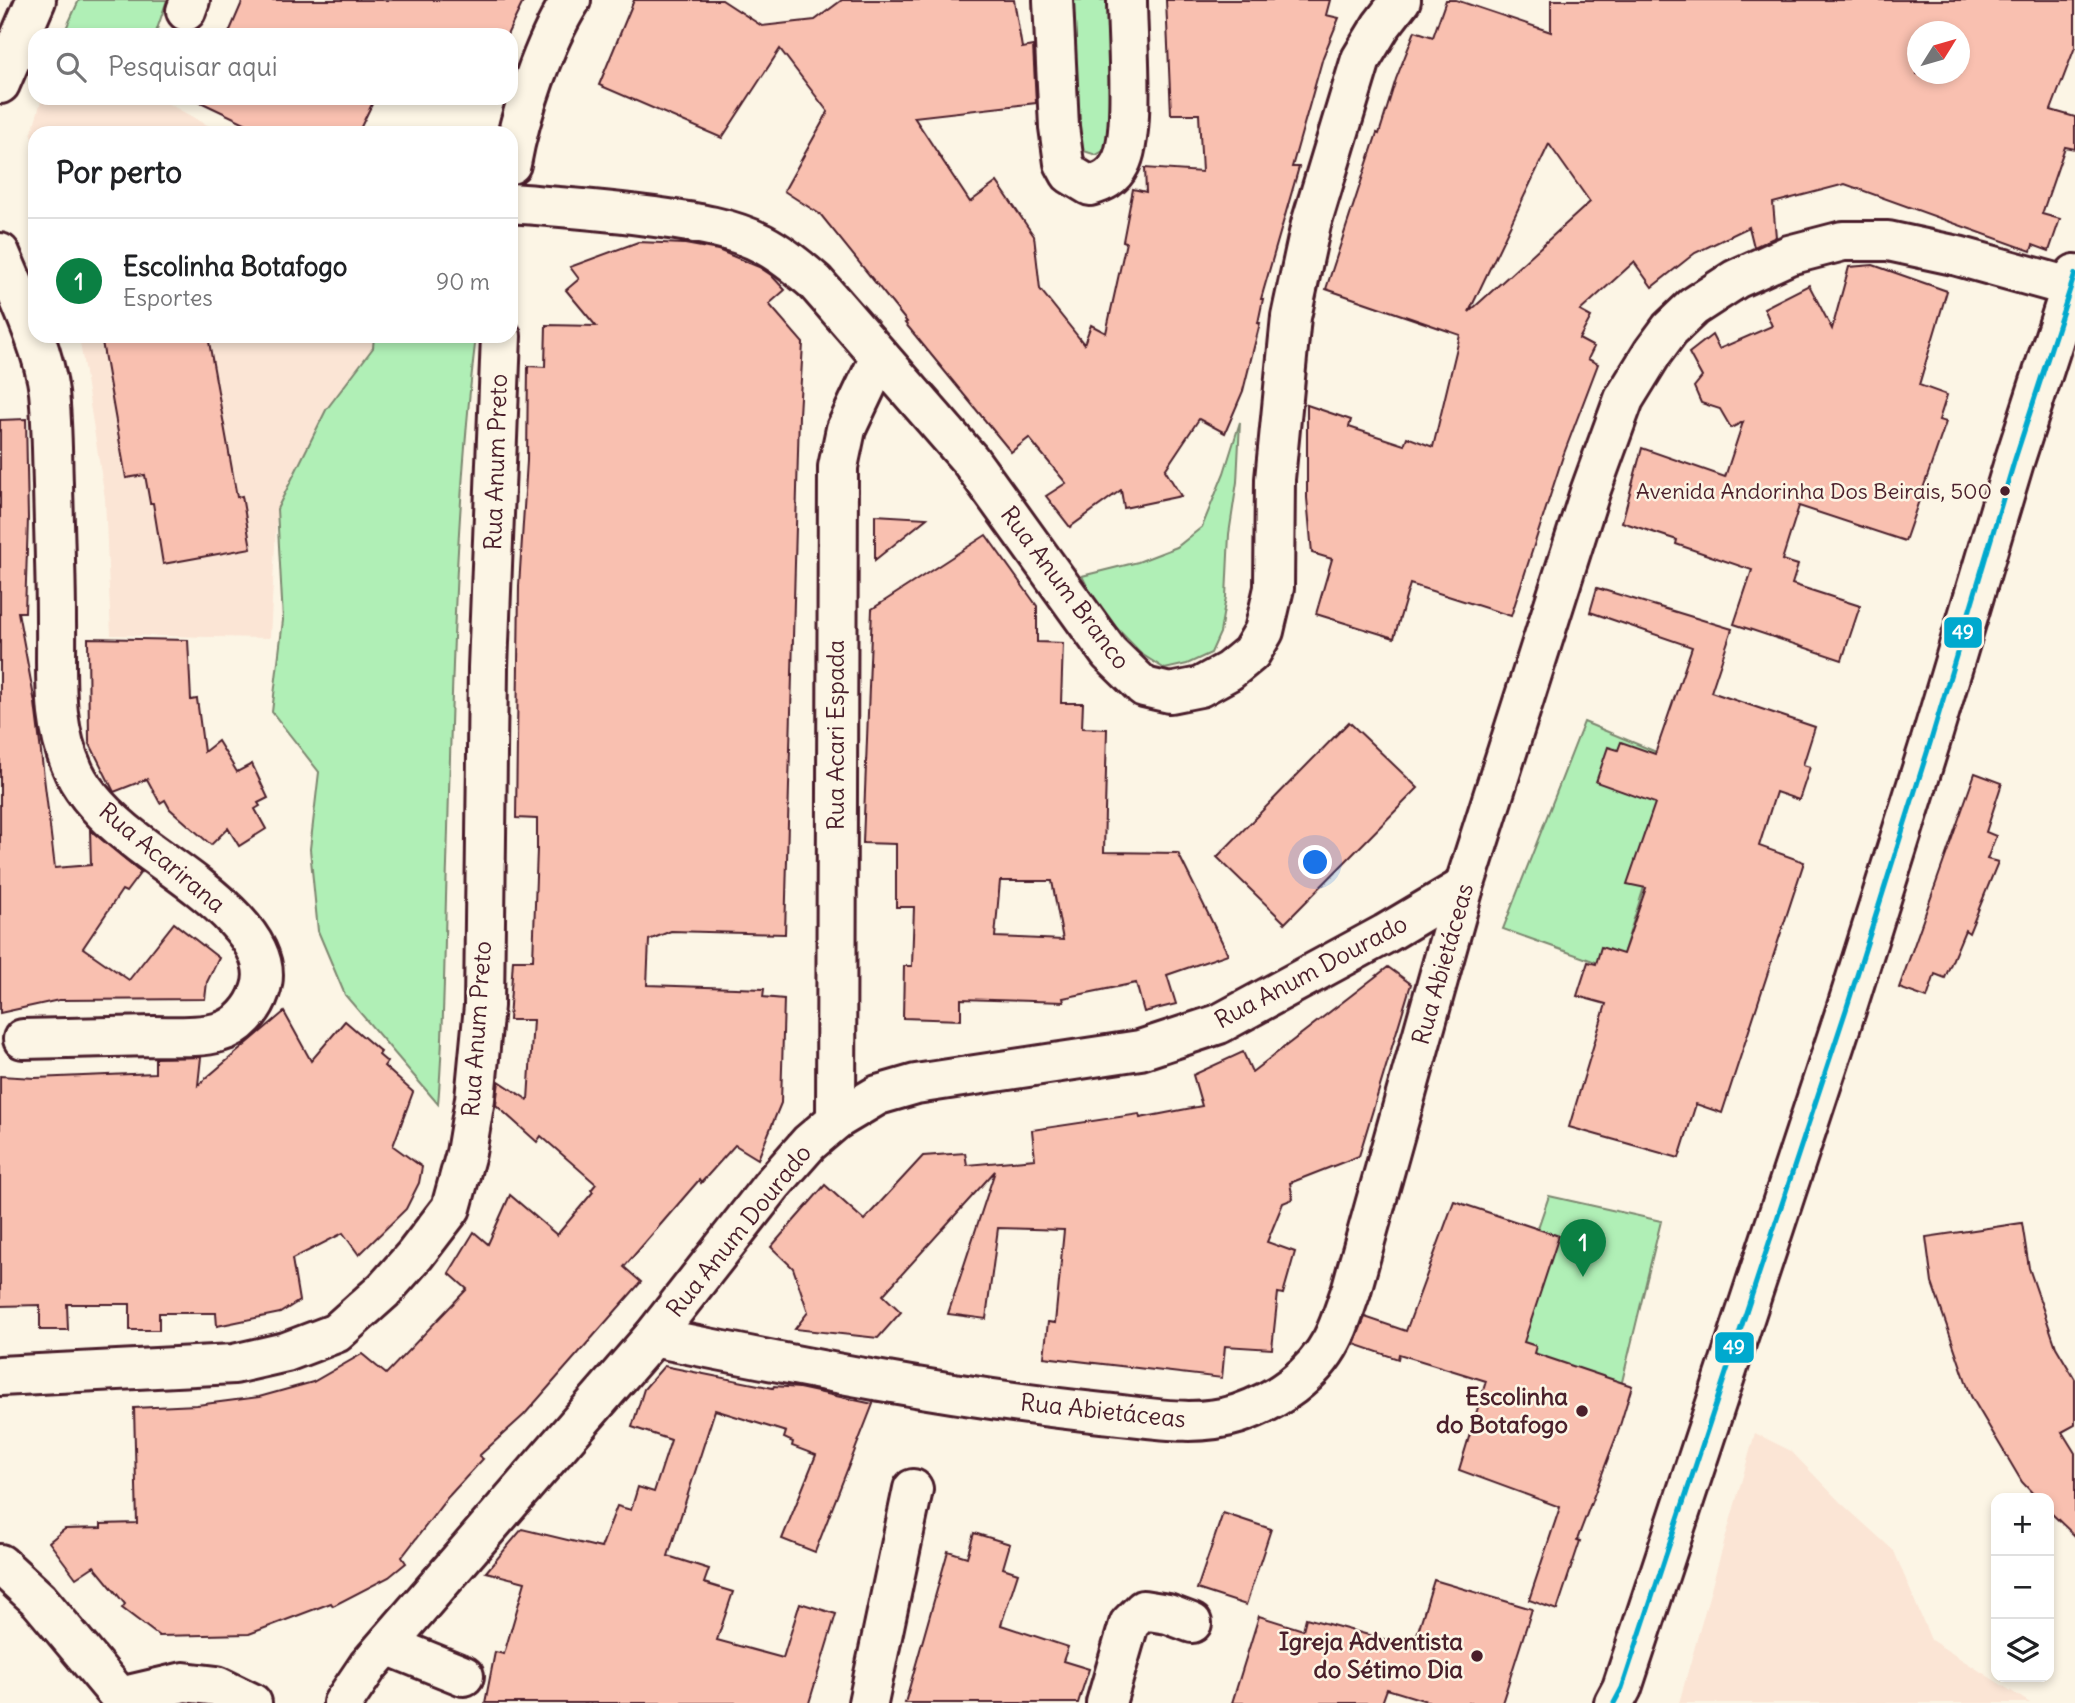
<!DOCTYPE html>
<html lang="pt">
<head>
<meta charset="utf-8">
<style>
  body { margin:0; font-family:Delius,sans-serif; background:#f2f2f2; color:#202124 }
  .controls { position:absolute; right:21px; bottom:21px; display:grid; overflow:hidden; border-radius:14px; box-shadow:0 4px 10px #0003 }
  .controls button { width:63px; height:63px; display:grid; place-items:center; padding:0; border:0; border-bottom:2px solid #e0e0e0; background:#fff; color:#202124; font:35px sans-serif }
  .compass { position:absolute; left:1907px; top:21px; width:63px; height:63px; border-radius:50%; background:#fff; box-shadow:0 4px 10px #0003; rotate:53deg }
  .you { position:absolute; left:1316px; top:863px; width:24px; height:24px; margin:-18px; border:5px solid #fff; border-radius:50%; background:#1a73e8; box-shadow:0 0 0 10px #1a73e833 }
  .badge { display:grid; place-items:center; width:46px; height:46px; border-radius:50%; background:#0b8043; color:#fff; font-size:23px; font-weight:700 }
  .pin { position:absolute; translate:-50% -58px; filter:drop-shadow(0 2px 4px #0008) }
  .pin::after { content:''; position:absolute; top:37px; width:24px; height:21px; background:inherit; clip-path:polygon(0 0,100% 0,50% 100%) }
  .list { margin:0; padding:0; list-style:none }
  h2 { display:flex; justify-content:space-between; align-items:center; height:91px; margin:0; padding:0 28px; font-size:30px }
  h2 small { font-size:23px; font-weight:400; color:#757577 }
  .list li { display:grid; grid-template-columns:46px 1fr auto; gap:21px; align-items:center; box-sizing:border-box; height:126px; padding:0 28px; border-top:2px solid #e0e0e0 }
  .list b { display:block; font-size:26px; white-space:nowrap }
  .list p { margin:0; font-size:23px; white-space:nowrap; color:#757577 }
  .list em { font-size:23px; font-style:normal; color:#757577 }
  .icon { flex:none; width:38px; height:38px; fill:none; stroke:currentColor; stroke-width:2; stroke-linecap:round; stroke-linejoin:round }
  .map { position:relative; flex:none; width:2075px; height:1703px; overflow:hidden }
  .search { position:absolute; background:#fff; box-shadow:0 4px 10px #0003; left:28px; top:28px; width:490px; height:77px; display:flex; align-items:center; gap:18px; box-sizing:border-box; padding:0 24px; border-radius:21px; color:#757577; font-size:26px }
  .panel { position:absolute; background:#fff; box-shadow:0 4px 10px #0003; left:28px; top:126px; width:490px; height:217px; border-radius:21px }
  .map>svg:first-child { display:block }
  .built { fill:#fbe5d5 }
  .green { fill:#b0efb6; stroke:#7d8770; stroke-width:2 }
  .building { fill:#f9c0b0; stroke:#4a1f2b; stroke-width:2; fill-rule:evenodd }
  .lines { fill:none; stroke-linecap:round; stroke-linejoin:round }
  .minor-casing { stroke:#4a1f2b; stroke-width:44 }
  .minor { stroke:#fcf5e5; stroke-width:38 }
  .bus-1-casing { stroke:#fcf5e5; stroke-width:10 }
  .bus-1 { stroke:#00a9ce; stroke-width:5 }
  .bus-dot { fill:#4a1f2b; stroke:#fcf5e5; stroke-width:2.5 }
  .labels { text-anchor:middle; stroke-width:5; stroke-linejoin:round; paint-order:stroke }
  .bus-label { font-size:22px; fill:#4a1f2b; stroke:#fcf5e5; text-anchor:end }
  .street-label { font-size:24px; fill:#4a1f2b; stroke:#fcf5e5 }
  .poi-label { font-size:24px; font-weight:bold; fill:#4a1f2b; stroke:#fcf5e5; text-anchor:end }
  .line-badge { stroke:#fcf5e5; stroke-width:2.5 }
  .badge-label { font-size:19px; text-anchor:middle; font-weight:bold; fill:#fff }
</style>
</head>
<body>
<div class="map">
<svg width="2075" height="1703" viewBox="0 0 2075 1703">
  <rect width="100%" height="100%" fill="#fcf5e5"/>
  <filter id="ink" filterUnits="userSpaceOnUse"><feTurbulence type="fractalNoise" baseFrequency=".0143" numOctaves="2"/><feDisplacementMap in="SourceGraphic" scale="14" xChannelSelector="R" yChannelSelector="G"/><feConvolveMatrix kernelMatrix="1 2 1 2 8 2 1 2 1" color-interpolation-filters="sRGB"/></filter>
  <g filter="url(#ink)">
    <g class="built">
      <polygon points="42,98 158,98 222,133 35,133 35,149 31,135"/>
      <polygon points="79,336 374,336 373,348 326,410 277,509 270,638 111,635 105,498"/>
      <polygon points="1755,1433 1791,1451 1840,1502 1894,1551 1931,1640 2030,1703 1679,1703"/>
    </g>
    <g class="green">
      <polygon points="79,0 167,0 155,35 63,35"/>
      <polygon points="1062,0 1111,0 1112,146 1096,155 1075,148"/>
      <path d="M374,336H476C455,511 452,689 447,865C444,945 445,1024 438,1104L345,995L318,931L310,849L319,772L272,712L283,620L277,509L326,410L373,348Z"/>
      <polygon points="1240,422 1237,482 1229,534 1226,597 1220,633 1211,653 1187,664 1165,669 1143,655 1099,610 1082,576 1138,562 1177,547 1202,527 1224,473"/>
      <polygon points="1584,722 1683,763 1618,970 1503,929"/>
      <polygon points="1549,1196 1661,1221 1596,1489 1502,1332"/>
    </g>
    <g class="building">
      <polygon points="243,0 524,0 507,35 228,35"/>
      <polygon points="634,0 722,0 762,26 815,20 842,0 1014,0 1022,48 1033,46 1036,103 914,117 970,202 997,182 1034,236 1040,289 1084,344 1091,325 1106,333 1126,242 1123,241 1133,189 1146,192 1145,168 1202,172 1199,114 1171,114 1166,0 1330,0 1326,15 1339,18 1323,57 1292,167 1299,167 1261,299 1263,299 1258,323 1260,323 1243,391 1225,433 1199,419 1165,470 1181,496 1124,508 1121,490 1070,527 1046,496 1066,483 1029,438 1011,452 905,323 907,322 821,215 784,191 828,112 780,49 722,138 599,85"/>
      <path d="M1446,0H1456L1551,32V0H2075V47L2051,110L2075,117V149L2065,147L2042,214L2060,219L2049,251L2033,245L2031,251L1845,184L1773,203L1776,237L1754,247L1749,227L1695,253L1652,287L1634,262L1580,311L1591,317L1579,339L1594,347L1588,359L1598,364L1563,456L1511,616L1410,584L1394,638L1316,614L1332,559L1312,553L1307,498V405L1351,420L1349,427L1404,445L1407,437L1433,447L1460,335L1326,289L1377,133L1379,134L1396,79L1415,31L1433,37ZM1917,32H1959V74H1917ZM1549,144L1590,202L1469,312Z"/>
      <polygon points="192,98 375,98 358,133 266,133"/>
      <polygon points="638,242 685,244 718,250 759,267 771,275 785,290 769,304 803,343 799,415 785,934 671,931 649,940 647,985 764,989 763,997 784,999 781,1103 758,1159 735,1145 701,1183 699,1180 624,1267 641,1282 524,1415 479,1456 483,1459 448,1497 402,1557 406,1563 389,1577 333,1606 331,1603 249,1634 159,1636 122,1608 125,1604 94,1566 76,1578 49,1542 65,1529 101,1528 101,1524 137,1523 134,1408 197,1405 259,1397 313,1382 362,1354 386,1374 467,1289 449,1273 474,1232 488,1244 510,1195 557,1235 593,1192 591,1190 596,1184 541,1136 537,1142 496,1105 499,1081 528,1100 533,1020 509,1020 513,960 533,960 537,849 537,819 516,818 519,586 527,461 528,366 545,367 546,325 596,326 566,290 579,279 570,267"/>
      <polygon points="1873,265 1947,291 1919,385 1947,395 1939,420 1946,422 1905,541 1799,506 1782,560 1798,565 1792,584 1860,606 1842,660 1734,624 1752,570 1676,544 1677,540 1622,522 1642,448 1725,477 1743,422 1731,428 1720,409 1701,403 1694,387 1702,377 1689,353 1712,335 1719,349 1772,326 1764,308 1809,285 1832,329 1849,267"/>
      <polygon points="101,336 208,336 237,497 242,496 251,548 163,564 153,503 150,503 145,475 126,478"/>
      <polygon points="26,419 28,518 25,612 18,612 35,703 55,868 91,865 90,830 141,872 126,892 122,890 83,948 129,980 174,923 219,958 207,982 205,999 59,1000 0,1013 0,420"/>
      <polygon points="875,515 927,518 875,560"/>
      <path d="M986,535L1037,606V642L1063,643L1061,703H1083L1082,728L1107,729L1104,852L1178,853L1228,954L1167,975L1176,1004L1144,1012L1136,983L1063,998L1064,1002L961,999V1020L903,1018L904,966H912L914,907H896V844L863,843L872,609ZM1000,881H1052L1063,940L995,937Z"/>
      <polygon points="1597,588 1732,629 1711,692 1815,727 1803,765 1810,767 1799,800 1776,792 1759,846 1804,862 1722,1113 1696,1104 1679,1158 1569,1127 1606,1004 1577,996 1588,962 1596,964 1601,947 1623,954 1646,888 1627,884 1655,803 1596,782 1608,747 1618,750 1621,742 1655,754 1692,647 1590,612"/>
      <polygon points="88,638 188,640 191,700 197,699 204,752 218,741 237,772 252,764 268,798 258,803 260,806 255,809 266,829 239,846 228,828 211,845 170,809 165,800 160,803 147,779 114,792 89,742"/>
      <polygon points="1349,722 1418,788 1285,923 1217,857"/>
      <polygon points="1975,773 2002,783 1986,832 1996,836 1987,859 1998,862 1969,933 1965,930 1945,978 1935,974 1927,998 1899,988"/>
      <polygon points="1388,967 1411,984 1359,1156 1290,1183 1293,1199 1283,1203 1267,1242 1295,1252 1283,1294 1278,1293 1272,1349 1225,1346 1222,1378 1044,1357 1048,1322 1055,1323 1064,1230 998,1228 986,1319 948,1314 995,1171 883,1295 901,1312 878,1338 795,1329 808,1312 793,1268 771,1247 825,1185 864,1220 923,1156 965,1153 967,1165 1035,1159 1032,1130 1139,1114 1140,1118 1202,1106 1193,1075 1243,1052 1252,1072"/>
      <polygon points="284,1012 311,1061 345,1021 381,1052 379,1055 387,1062 384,1066 413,1092 393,1146 422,1167 419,1183 406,1209 359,1255 343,1233 292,1259 299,1301 280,1313 217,1326 216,1313 159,1313 159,1330 130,1330 130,1304 67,1304 68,1330 40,1330 40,1305 0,1306 0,1076 35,1078 155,1073 155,1058 201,1057 198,1085"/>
      <polygon points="1454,1201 1559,1236 1524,1342 1536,1346 1534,1353 1632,1386 1618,1432 1577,1540 1580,1541 1557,1610 1529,1600 1560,1507 1459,1470 1486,1381 1399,1354 1398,1359 1354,1344 1365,1317 1406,1331"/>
      <polygon points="2022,1223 2029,1268 2056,1347 2075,1379 2075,1425 2062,1432 2075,1453 2075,1536 2049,1511 2049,1498 2037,1498 2022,1482 1971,1396 1932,1283 1926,1237"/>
      <polygon points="664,1366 773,1388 774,1386 799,1388 873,1404 815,1552 782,1539 816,1455 792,1446 793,1442 784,1438 786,1432 715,1410 668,1556 709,1569 704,1583 733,1592 717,1640 783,1658 800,1603 836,1614 809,1703 485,1703 495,1652 504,1654 525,1582 486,1572 522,1529 601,1548 617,1506 631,1510 638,1487 654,1492 671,1440 632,1427 644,1389"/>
      <polygon points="1223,1513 1271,1529 1246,1605 1197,1589"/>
      <polygon points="974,1533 1010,1544 1003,1568 1018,1573 1001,1625 1068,1647 1063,1661 1089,1669 1078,1703 905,1703 948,1551 967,1557"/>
      <polygon points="1434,1580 1532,1609 1502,1703 1433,1703 1387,1689 1382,1703 1232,1703 1259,1616 1303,1630 1306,1618 1413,1647"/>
    </g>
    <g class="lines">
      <defs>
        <g id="minor">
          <path d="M1053,0L1059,127L1064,163L1070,174L1090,186C1103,182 1113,178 1120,164C1136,136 1127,37 1127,0"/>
          <polyline points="186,11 190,0"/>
          <polyline points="0,84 36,0"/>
          <path d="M511,164C520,114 544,42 571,0"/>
          <path d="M511,203C559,207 607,210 655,217C691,222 730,227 763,244C782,254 799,268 815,282L970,460L1109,653L1144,687L1170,693L1200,687L1229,671L1251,653L1264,631L1274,588L1275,479L1291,317L1311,224L1361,59L1381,26L1401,0"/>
          <path d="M0,253C17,294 44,349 49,392C52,423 52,454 53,485C54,531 56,576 56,622C57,674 51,723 74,772C87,799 112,822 135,840C173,871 282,932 260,991C254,1009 239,1027 220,1032C200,1038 175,1036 154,1036C111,1037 67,1038 23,1039"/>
          <polyline points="836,1120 838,467 846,429 880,357"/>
          <path d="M653,1337C802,1367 951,1397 1102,1413C1147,1417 1194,1428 1238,1414C1277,1401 1313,1376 1332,1340C1340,1325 1345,1307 1351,1291L1464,887L1590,492L1624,399L1653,352L1670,329L1693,307L1736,279L1789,255L1843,241H1888L1958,256L2070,287L2075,300"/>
          <polyline points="0,1376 234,1364 286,1352 336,1333 384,1290 415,1255 451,1208 466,1153 475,1099 484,1006 488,668 501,336"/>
          <polyline points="0,1564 39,1600 125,1703"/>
          <polyline points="387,1645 464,1676"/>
          <polyline points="120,1697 184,1682 217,1686 252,1703"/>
          <polyline points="343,1703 368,1666 653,1337 772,1185 809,1143 836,1120 878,1095 916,1084 1140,1050 1219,1024 1385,934 1464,887"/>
          <polyline points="868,1703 913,1489"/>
          <polyline points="1106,1703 1129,1624 1143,1610 1168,1614 1192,1623"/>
          <polyline points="1614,1703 1622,1688 1846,1010 1931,740 2014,462 2075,274"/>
        </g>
      </defs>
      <use href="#minor" class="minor-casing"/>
      <use href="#minor" class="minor"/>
      <defs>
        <polyline id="bus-1" points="1614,1703 1622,1688 1846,1010 1931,740 2014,462 2075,274"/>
      </defs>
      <use href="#bus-1" class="bus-1-casing"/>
      <use href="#bus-1" class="bus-1"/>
    </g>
  </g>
  <g class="bus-dot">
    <circle cx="2005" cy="491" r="6"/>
    <circle cx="1582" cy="1411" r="7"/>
    <circle cx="1477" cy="1656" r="7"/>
  </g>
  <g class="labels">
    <g class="bus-label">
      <text x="1992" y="499">Avenida Andorinha Dos Beirais, 500</text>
    </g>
    <g class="street-label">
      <text transform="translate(496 462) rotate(-88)" y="8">Rua Anum Preto</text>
      <text transform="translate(1065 588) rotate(53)" y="8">Rua Anum Branco</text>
      <text transform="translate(836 735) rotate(-90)" y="8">Rua Acari Espada</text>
      <text transform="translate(162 858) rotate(40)" y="8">Rua Acarirana</text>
      <text transform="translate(1443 964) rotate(-74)" y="8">Rua Abietáceas</text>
      <text transform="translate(1311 972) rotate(-28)" y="8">Rua Anum Dourado</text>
      <text transform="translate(477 1029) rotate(-86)" y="8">Rua Anum Preto</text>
      <text transform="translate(739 1231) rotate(-51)" y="8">Rua Anum Dourado</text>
      <text transform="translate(1103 1411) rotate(6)" y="8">Rua Abietáceas</text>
    </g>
    <g class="poi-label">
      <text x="1568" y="1405">Escolinha<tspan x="1568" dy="28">do Botafogo</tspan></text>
      <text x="1463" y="1650">Igreja Adventista<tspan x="1463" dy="28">do Sétimo Dia</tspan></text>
    </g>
  </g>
  <g class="line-badge">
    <rect x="1943" y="616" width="40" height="33" rx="7" fill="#00a9ce"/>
    <rect x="1714" y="1331" width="41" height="33" rx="7" fill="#00a9ce"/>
  </g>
  <g class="badge-label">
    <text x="1963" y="639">49</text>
    <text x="1734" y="1354">49</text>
  </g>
</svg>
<div class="controls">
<button>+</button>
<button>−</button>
<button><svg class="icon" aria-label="layers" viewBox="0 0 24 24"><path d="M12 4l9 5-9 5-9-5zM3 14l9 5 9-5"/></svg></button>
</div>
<svg class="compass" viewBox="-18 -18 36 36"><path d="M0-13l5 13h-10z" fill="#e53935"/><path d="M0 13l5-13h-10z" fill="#757577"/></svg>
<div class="you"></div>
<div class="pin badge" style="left:1583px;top:1277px">1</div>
<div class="search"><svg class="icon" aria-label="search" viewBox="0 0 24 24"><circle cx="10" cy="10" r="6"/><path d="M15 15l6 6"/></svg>Pesquisar aqui</div>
<section class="panel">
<h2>Por perto<small></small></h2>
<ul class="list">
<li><span class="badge">1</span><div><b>Escolinha Botafogo</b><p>Esportes</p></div><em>90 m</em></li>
</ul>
</section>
</div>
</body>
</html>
